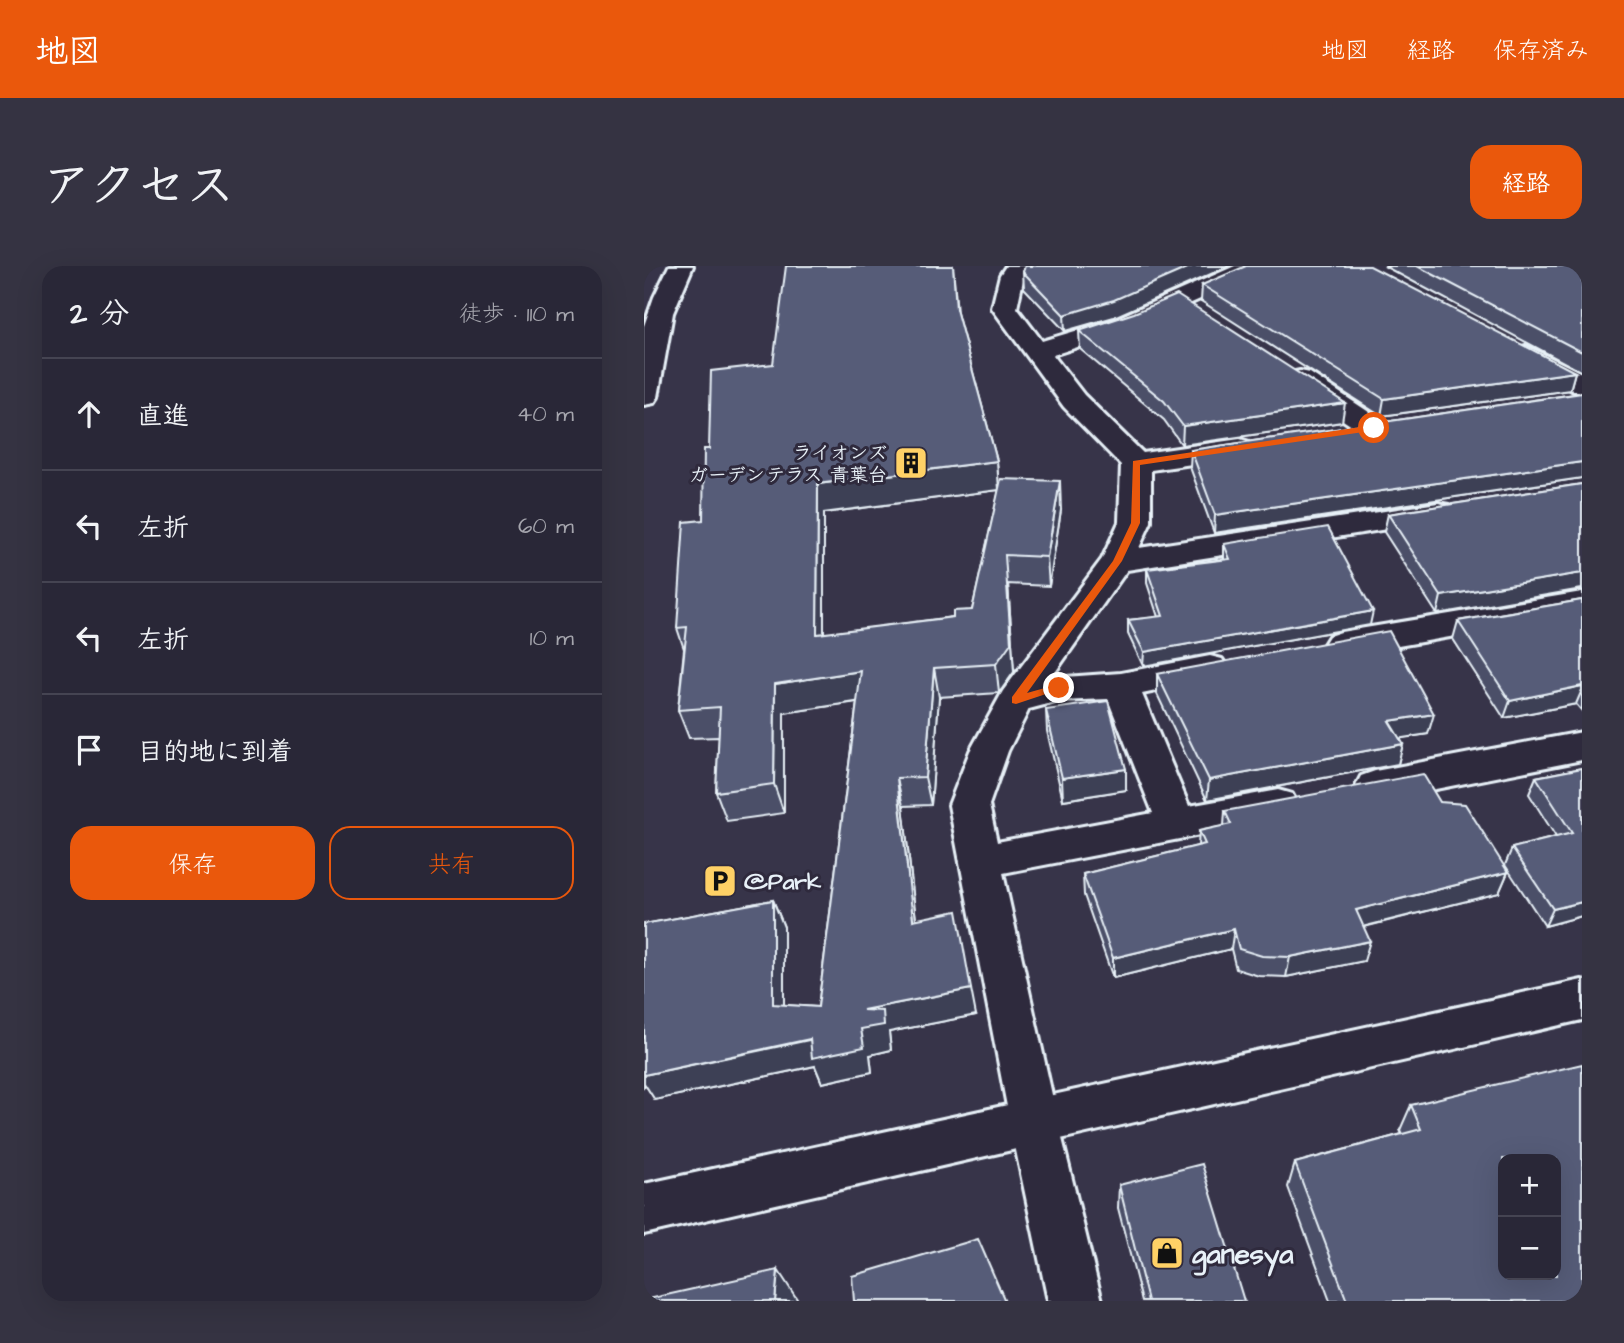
<!DOCTYPE html>
<html lang="ja">
<head>
<meta charset="utf-8">
<style>
  body { margin:0; font-family:"Architects Daughter","Klee One",sans-serif; background:#353342; color:#f1f3f6 }
  .controls { position:absolute; right:21px; bottom:21px; display:grid; overflow:hidden; border-radius:14px; box-shadow:0 7px 28px #0002 }
  .controls button { width:63px; height:63px; display:grid; place-items:center; padding:0; border:0; border-bottom:2px solid #454452; background:#292737; color:#f1f3f6; font:35px sans-serif }
  .stop { position:absolute; width:21px; height:21px; margin:-16px; border:5px solid #ea580c; border-radius:50%; background:#fff }
  .stop.end { background:#ea580c; border-color:#fff; box-shadow:0 2px 7px #0008 }
  .list { margin:0; padding:0; list-style:none }
  h2 { display:flex; justify-content:space-between; align-items:center; height:91px; margin:0; padding:0 28px; font-size:30px }
  h2 small { font-size:23px; font-weight:400; color:#a5a5ad }
  .list li { display:grid; grid-template-columns:46px 1fr auto; gap:21px; align-items:center; box-sizing:border-box; height:112px; padding:0 28px; border-top:2px solid #454452 }
  .list b { display:block; font-size:26px; white-space:nowrap }
  .list em { font-size:23px; font-style:normal; color:#a5a5ad }
  .actions { display:flex; gap:14px; padding:21px 28px }
  .actions a { flex:1; padding:16px 0; border:2px solid #ea580c; border-radius:21px; text-align:center; font-size:24px; color:#ea580c }
  .actions .main { background:#ea580c; color:#fff }
  .icon { flex:none; width:38px; height:38px; fill:none; stroke:currentColor; stroke-width:2; stroke-linecap:round; stroke-linejoin:round }
  .map { position:relative; flex:none; width:938px; height:1035px; overflow:hidden; border-radius:21px }
  header { display:flex; align-items:center; gap:42px; box-sizing:border-box; height:98px; padding:0 35px; background:#ea580c; color:#fff }
  header strong { font-size:33px }
  nav { display:flex; gap:38px; margin-inline-start:auto; font-size:24px }
  .intro { display:flex; align-items:center; justify-content:space-between; box-sizing:border-box; height:168px; padding:0 42px }
  h1 { margin:0; font-size:49px }
  .button { padding:18px 32px; border-radius:21px; background:#ea580c; color:#fff; font-size:24px; font-weight:700 }
  main { display:flex; gap:42px; padding:0 42px }
  aside { flex:1; background:#292737; border-radius:21px; box-shadow:0 7px 28px #0002 }
  .map>svg:first-child { display:block }
  .lines { fill:none; stroke-linecap:round; stroke-linejoin:round }
  .street-casing { stroke:#e8f1f8; stroke-width:6 }
  .secondary-casing { stroke:#e8f1f8; stroke-width:6 }
  .street { fill:#2f2a3d; fill-rule:evenodd }
  .secondary { fill:#2f2a3d; fill-rule:evenodd }
  .wall { fill:#4b4f67; stroke:#e8f1f8; stroke-width:2; fill-rule:evenodd }
  .shaded-wall { fill:#3d4054; stroke:#e8f1f8; stroke-width:2 }
  .building { fill:#575c78; stroke:#e8f1f8; stroke-width:2; fill-rule:evenodd }
  .route { fill:#ea580c }
  .labels { text-anchor:middle; stroke-width:6; stroke-linejoin:round; paint-order:stroke }
  .far-poi-label { font-size:19px; font-weight:bold; fill:#e8f1f8; stroke:#2f2a3d; text-anchor:end }
  .poi-label { font-size:23px; font-weight:bold; fill:#e8f1f8; stroke:#2f2a3d; text-anchor:start }
  .near-poi-label { font-size:28px; font-weight:bold; fill:#e8f1f8; stroke:#2f2a3d; text-anchor:start }
</style>
</head>
<body>
<header>
<strong>地図</strong>
<nav><a>地図</a><a>経路</a><a>保存済み</a></nav>
</header>
<div class="intro"><h1>アクセス</h1><a class="button">経路</a></div>
<main>
<aside>
<h2>2 分<small>徒歩 · 110 m</small></h2>
<ul class="list">
<li><svg class="icon" aria-label="ahead" viewBox="0 0 24 24"><path d="M12 20V5M6 11l6-6 6 6"/></svg><div><b>直進</b></div><em>40 m</em></li>
<li><svg class="icon" aria-label="left" viewBox="0 0 24 24"><path d="M17 20v-9H6M10 6l-5 5 5 5"/></svg><div><b>左折</b></div><em>60 m</em></li>
<li><svg class="icon" aria-label="left" viewBox="0 0 24 24"><path d="M17 20v-9H6M10 6l-5 5 5 5"/></svg><div><b>左折</b></div><em>10 m</em></li>
<li><svg class="icon" aria-label="arrive" viewBox="0 0 24 24"><path d="M6 21V4h12l-3 4 3 4H6"/></svg><div><b>目的地に到着</b></div></li>
</ul>
<div class="actions"><a class="main">保存</a><a>共有</a></div>
</aside>
<div class="map">
<svg width="938" height="1035" viewBox="0 0 938 1035">
  <rect width="100%" height="100%" fill="#373449"/>
  <filter id="ink" filterUnits="userSpaceOnUse"><feTurbulence type="fractalNoise" baseFrequency=".0143" numOctaves="2"/><feDisplacementMap in="SourceGraphic" scale="14" xChannelSelector="R" yChannelSelector="G"/><feConvolveMatrix kernelMatrix="1 2 1 2 8 2 1 2 1" color-interpolation-filters="sRGB"/></filter>
  <g filter="url(#ink)">
    <g class="lines">
      <defs>
        <g id="street">
          <path d="M362,0H386L380,9L373,42L398,75L471,53L591,0H623L619,5L489,63L409,89L440,129L499,187L596,173L606,176L610,182L606,188L596,191L507,204V256L495,282L794,237L805,239L809,246L805,253L794,255L483,304L407,412L477,407L566,390L578,393L584,402L578,411L498,428L545,540L634,524L648,528L654,539L648,550L634,554L359,607L414,856L458,1035H404L366,856L305,539L326,485L359,425L458,293L475,256L477,199L420,141L348,42L356,9ZM464,433L509,547L353,576L345,539L364,485L385,443L415,435Z"/>
          <polygon points="882,80 938,107 938,126 928,124 873,94 869,88 873,82"/>
          <polygon points="656,105 666,107 740,156 744,162 740,168 730,171 720,168 646,119 642,113 646,107"/>
          <polygon points="938,326 938,348 697,390 685,386 680,378 685,370 697,366"/>
          <polygon points="938,466 938,494 731,535 717,530 712,520 717,510 731,505"/>
        </g>
        <g id="secondary">
          <polygon points="25,0 49,0 29,47 14,131 10,137 0,139 0,60 10,31"/>
          <polygon points="938,714 938,754 0,968 0,918"/>
        </g>
      </defs>
      <use href="#street" class="street-casing"/>
      <use href="#secondary" class="secondary-casing"/>
      <use href="#street" class="street"/>
      <use href="#secondary" class="secondary"/>
    </g>
    <g class="wall">
      <path d="M309,0L313,47L353,195L355,224L417,244L405,320L364,318L370,406L355,427L295,431L287,539L259,540L272,653L332,749L245,766L247,784L226,789L228,806L178,817L171,800L11,834L2,820L0,821V658L129,634L140,661V739L174,741L213,436L140,447V547L83,555L72,526L75,471L45,472L34,444L40,383L33,362L59,254L65,183L129,98ZM355,224L328,344L309,351L180,368V247Z"/>
      <polygon points="381,0 585,0 470,51 421,65 380,22 379,6"/>
      <polygon points="740,0 938,0 938,106"/>
      <polygon points="558,19 931,106 926,124 737,150 557,35"/>
      <polygon points="435,65 698,156 538,179 520,154 436,83"/>
      <polygon points="938,127 938,212 570,267 546,201 547,184"/>
      <polygon points="938,218 938,324 793,348 740,266 744,248"/>
      <polygon points="580,278 726,359 499,400 484,368 484,354 514,351 503,317 503,303 580,293"/>
      <polygon points="938,334 938,445 932,438 860,452 809,373 814,355"/>
      <polygon points="513,408 784,468 756,472 759,478 754,498 563,534 513,428"/>
      <polygon points="402,444 482,524 419,534 403,465"/>
      <polygon points="938,502 938,650 901,660 861,599 868,582 912,571 885,528 892,511"/>
      <polygon points="796,536 864,606 855,627 720,661 720,695 642,711 615,710 592,703 587,683 469,712 440,629 439,608 554,580 555,565 580,560 581,545"/>
      <polygon points="767,839 938,1035 686,1035 644,921 651,897 758,868 756,864"/>
      <polygon points="475,919 600,1035 498,1035 474,942"/>
    </g>
    <g class="shaded-wall">
      <polygon points="548,0 585,0 470,51 421,65 420,49"/>
      <polygon points="931,106 926,124 737,150 740,133"/>
      <polygon points="701,137 698,156 538,179 539,160"/>
      <polygon points="353,195 355,224 180,247 180,398 173,368 174,218"/>
      <polygon points="938,196 938,212 570,267 571,249"/>
      <polygon points="416,215 417,244 405,320 403,291"/>
      <polygon points="938,307 938,323 793,348 797,330"/>
      <polygon points="364,318 370,406 355,427 352,398"/>
      <polygon points="729,345 726,359 499,400 500,386"/>
      <polygon points="290,402 295,431 287,539 281,511"/>
      <polygon points="217,405 224,434 140,447 140,547 130,518 131,418"/>
      <polygon points="938,420 938,424 932,438 860,452 866,435"/>
      <polygon points="790,448 784,468 740,475 745,455"/>
      <polygon points="759,478 754,498 563,534 565,514"/>
      <polygon points="482,503 482,524 419,534 418,512"/>
      <polygon points="253,512 259,540 275,681 269,654"/>
      <polygon points="864,606 855,627 706,664 712,644"/>
      <polygon points="129,634 140,661 140,764 129,738"/>
      <polygon points="938,636 938,650 901,660 909,643"/>
      <polygon points="590,663 587,683 469,712 469,692"/>
      <polygon points="726,675 720,695 642,711 646,691"/>
      <polygon points="327,723 332,749 245,766 247,784 226,789 228,806 178,817 171,800 11,834 0,817 0,809 217,763 219,744"/>
      <polygon points="134,1004 153,1033 152,1035 131,1035"/>
    </g>
    <g class="building">
      <polygon points="142,0 309,0 312,43 353,195 174,218 173,368 309,351 309,345 328,344 357,213 416,215 403,291 361,289 367,377 352,398 290,402 281,511 253,512 269,654 313,645 327,723 219,744 239,745 240,759 217,763 220,781 168,792 166,773 0,809 0,658 129,634 129,738 174,741 217,405 131,418 130,518 72,526 76,441 34,444 43,361 33,362 40,256 59,254 60,183 65,183 67,105 129,98"/>
      <polygon points="381,0 548,0 470,34 420,49 379,6"/>
      <polygon points="602,0 726,0 931,106 740,133 558,19"/>
      <polygon points="773,0 938,0 938,86"/>
      <polygon points="533,29 701,137 539,160 520,135 435,65 490,47"/>
      <polygon points="938,127 938,196 571,249 547,184"/>
      <polygon points="938,218 938,307 797,330 744,248"/>
      <polygon points="684,261 729,345 500,386 484,354 519,350 503,303 586,293 580,278"/>
      <polygon points="938,334 938,420 866,435 814,355"/>
      <polygon points="745,365 790,448 745,455 759,478 565,514 513,408"/>
      <polygon points="464,435 482,503 418,512 402,444"/>
      <polygon points="938,502 938,636 909,643 868,582 928,567 892,511"/>
      <polygon points="779,508 796,536 821,538 864,606 712,644 726,675 646,691 618,690 595,683 590,663 469,692 439,608 561,578 555,565 587,558 581,545"/>
      <path d="M938,798V1035H703L651,897L777,863L767,839ZM859,893H912V1009H859Z"/>
      <polygon points="558,898 600,1035 504,1035 475,919"/>
      <polygon points="334,973 361,1035 210,1035 208,1010"/>
      <polygon points="134,1004 131,1035 0,1035 0,1034"/>
    </g>
  </g>
  <polygon class="route" points="730,159 733,164 496,199 496,257 478,295 383,427 415,418 420,422 372,438 368,437 368,431 469,295 487,257 489,195"/>
  <defs>
    <symbol id="building-square" viewBox="-11 -11 22 22"><rect x="-9" y="-9" width="18" height="18" rx="4" fill="#ffd166" stroke="#2f2a3d"/><path d="M-4-6H4V6H1V3H-1V6H-4ZM-2.5-4.3h1.7v1.8h-1.7ZM.8-4.3h1.7v1.8H.8ZM-2.5-1h1.7V.8h-1.7ZM.8-1h1.7V.8H.8Z" fill="#111"/></symbol>
    <symbol id="parking-square" viewBox="-11 -11 22 22"><rect x="-9" y="-9" width="18" height="18" rx="4" fill="#ffd166" stroke="#2f2a3d"/><path d="M-3.5-5.5H1a3.5 3.5 0 0 1 0 7H-1V5.5H-3.5ZM-1-3.4V-.6H.8a1.4 1.4 0 0 0 0-2.8Z" fill="#111"/></symbol>
    <symbol id="shop-square" viewBox="-11 -11 22 22"><rect x="-9" y="-9" width="18" height="18" rx="4" fill="#ffd166" stroke="#2f2a3d"/><path d="M-5-2.5h2.3a2.7 3.5 0 0 1 5.4 0H5L5.5 6h-11ZM-1.5-2.5h3a1.5 2.3 0 0 0-3 0Z" fill="#111"/></symbol>
  </defs>
  <g fill-rule="evenodd">
    <use href="#building-square" x="248" y="178" width="38" height="38"/>
    <use href="#parking-square" x="57" y="596" width="38" height="38"/>
    <use href="#shop-square" x="504" y="968" width="38" height="38"/>
  </g>
  <g class="labels">
    <g class="far-poi-label">
      <text x="243" y="193">ライオンズ<tspan x="243" dy="22">ガーデンテラス 青葉台</tspan></text>
    </g>
    <g class="poi-label">
      <text x="100" y="623">@Park</text>
    </g>
    <g class="near-poi-label">
      <text x="548" y="997">ganesya</text>
    </g>
  </g>
</svg>
<div class="controls">
<button>+</button>
<button>−</button>
</div>
<div class="stop" style="left:730px;top:162px"></div>
<div class="stop end" style="left:415px;top:422px"></div>
</div>
</main>
</body>
</html>
